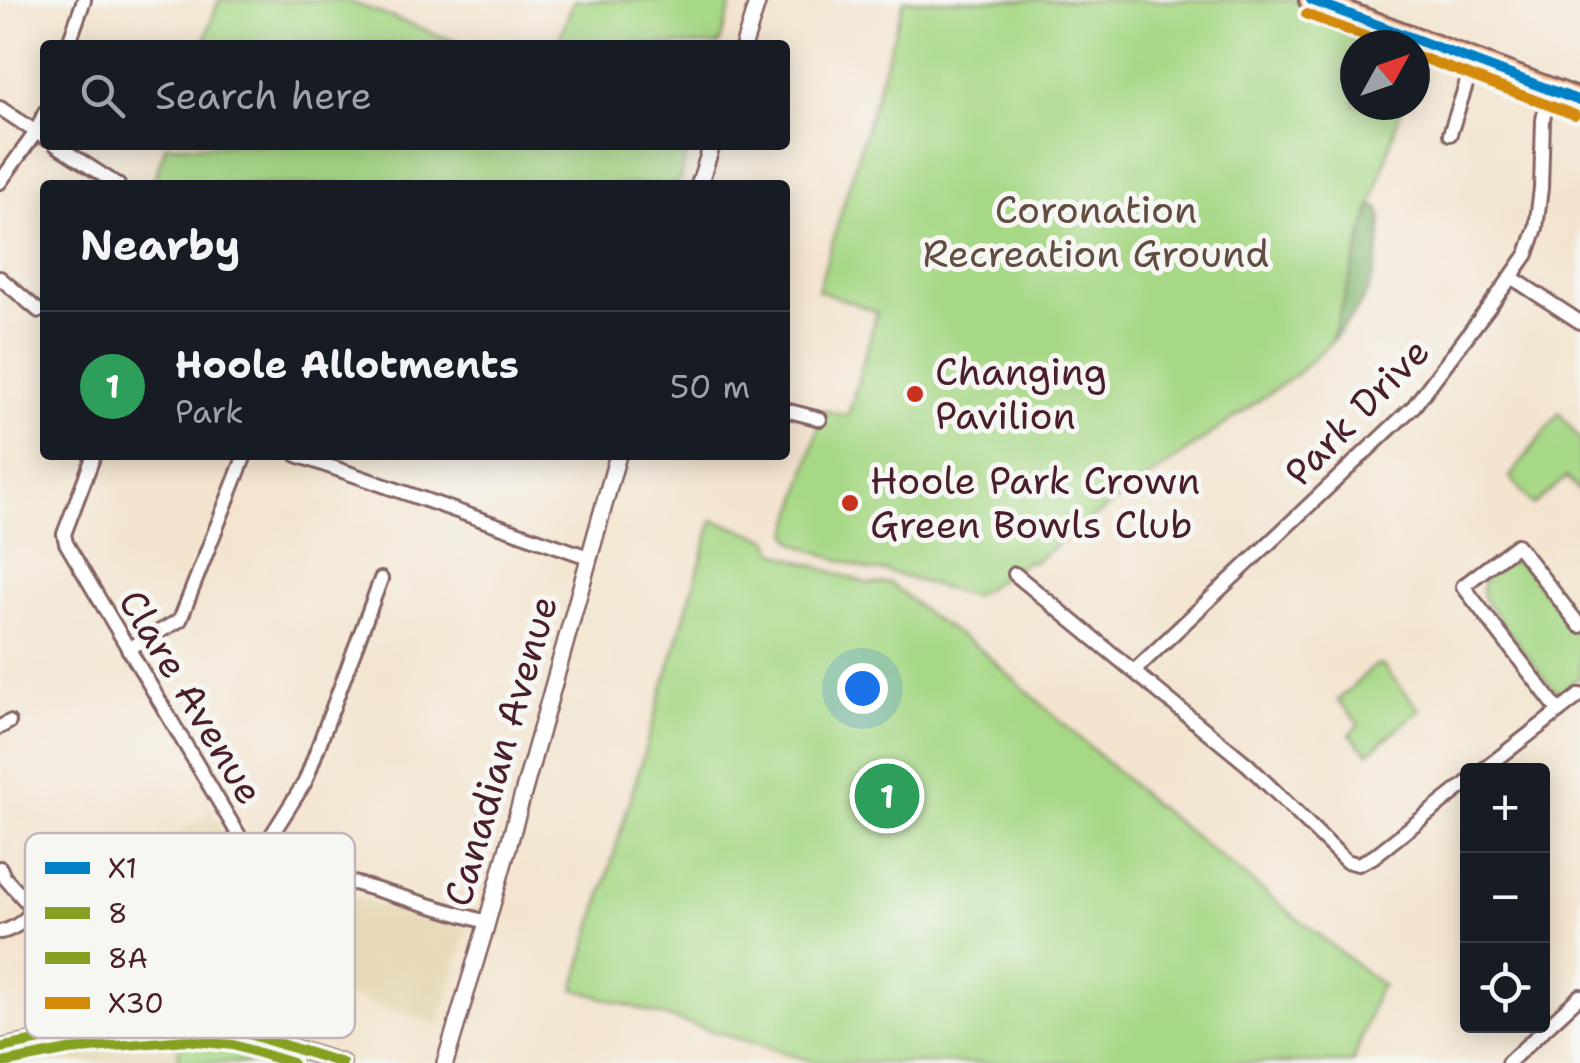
<!DOCTYPE html>
<html lang="en">
<head>
<meta charset="utf-8">
<style>
  body { margin:0; font-family:"Shantell Sans",sans-serif; background:#20242c; color:#f1f3f6 }
  .controls { position:absolute; right:30px; bottom:30px; display:grid; overflow:hidden; border-radius:10px; box-shadow:0 5px 25px #0003 }
  .controls button { width:90px; height:90px; display:grid; place-items:center; padding:0; border:0; border-bottom:2px solid #363941; background:#171b24; color:#f1f3f6; font:50px sans-serif }
  .compass { position:absolute; left:1340px; top:30px; width:90px; height:90px; border-radius:50%; background:#171b24; box-shadow:0 5px 25px #0003; rotate:50deg }
  .you { position:absolute; left:862px; top:688px; width:35px; height:35px; margin:-25px; border:8px solid #fff; border-radius:50%; background:#1a73e8; box-shadow:0 0 0 15px #1a73e833 }
  .badge { display:grid; place-items:center; width:65px; height:65px; border-radius:50%; background:#c8321e; color:#fff; font-size:32px; font-weight:700 }
  .pin { position:absolute; translate:-50% -50%; border:5px solid #fff; box-shadow:0 2px 10px #0006 }
  .list { margin:0; padding:0; list-style:none }
  h2 { display:flex; justify-content:space-between; align-items:center; height:130px; margin:0; padding:0 40px; font-size:42px }
  h2 small { font-size:32px; font-weight:400; color:#9ea1a6 }
  .list li { display:grid; grid-template-columns:65px 1fr auto; gap:30px; align-items:center; box-sizing:border-box; height:150px; padding:0 40px; border-top:2px solid #363941 }
  .list b { display:block; font-size:38px; white-space:nowrap }
  .list p { margin:0; font-size:32px; white-space:nowrap; color:#9ea1a6 }
  .list em { font-size:32px; font-style:normal; color:#9ea1a6 }
  .icon { flex:none; width:55px; height:55px; fill:none; stroke:currentColor; stroke-width:2; stroke-linecap:round; stroke-linejoin:round }
  .map { position:relative; flex:none; width:1580px; height:1063px; overflow:hidden }
  .search { position:absolute; background:#171b24; box-shadow:0 5px 25px #0003; left:40px; top:40px; width:750px; height:110px; display:flex; align-items:center; gap:25px; box-sizing:border-box; padding:0 35px; border-radius:10px; color:#9ea1a6; font-size:38px }
  .panel { position:absolute; background:#171b24; box-shadow:0 5px 25px #0003; left:40px; top:180px; width:750px; height:280px; border-radius:10px }
  .map>svg:first-child { display:block }
  .built { fill:#e6daba }
  .green { fill:#a7d886; stroke:#787c58; stroke-width:2.5 }
  .forest { fill:#85b873; stroke:#686c4f; stroke-width:2.5 }
  .lines { fill:none; stroke-linecap:round; stroke-linejoin:round }
  .minor-casing { stroke:#856464; stroke-width:18 }
  .tertiary-casing { stroke:#856464; stroke-width:20 }
  .trunk-casing { stroke:#856464; stroke-width:28 }
  .minor { stroke:#fff; stroke-width:12 }
  .tertiary { stroke:#fff; stroke-width:15 }
  .trunk { stroke:#fbbb8d; stroke-width:22 }
  .bus-1-casing { stroke:#f6f6f2; stroke-width:18 }
  .bus-2-casing { stroke:#f6f6f2; stroke-width:18 }
  .bus-3-casing { stroke:#f6f6f2; stroke-width:18 }
  .bus-4-casing { stroke:#f6f6f2; stroke-width:18 }
  .bus-1 { stroke:#0281c7; stroke-width:10 }
  .bus-2 { stroke:#86a121; stroke-width:10 }
  .bus-3 { stroke:#86a121; stroke-width:10 }
  .bus-4 { stroke:#d48b09; stroke-width:10 }
  .poi-dot { fill:#c8321e; stroke:#f6f6f2; stroke-width:4 }
  .labels { text-anchor:middle; stroke-width:10; stroke-linejoin:round; paint-order:stroke }
  .park-label { font-size:38px; fill:#614d42; stroke:#f6f6f2 }
  .poi-label { font-size:38px; fill:#4a1f2b; stroke:#f6f6f2; text-anchor:start }
  .street-label { font-size:38px; fill:#4a1f2b; stroke:#f6f6f2 }
  .key { fill:#f6f6f2; stroke:#c2b6b6; stroke-width:2.5 }
  .key-label { font-size:28px; fill:#4a1f2b }
</style>
</head>
<body>
<div class="map">
<svg width="1580" height="1063" viewBox="0 0 1580 1063">
  <rect width="100%" height="100%" fill="#f6f6f2"/>
  <filter id="ink" filterUnits="userSpaceOnUse"><feTurbulence type="fractalNoise" baseFrequency=".01" numOctaves="2"/><feDisplacementMap in="SourceGraphic" scale="20" xChannelSelector="R" yChannelSelector="G"/><feConvolveMatrix kernelMatrix="1 2 1 2 8 2 1 2 1" color-interpolation-filters="sRGB"/></filter>
  <filter id="wash" filterUnits="userSpaceOnUse"><feTurbulence type="fractalNoise" baseFrequency=".0048" numOctaves="4" result="noise"/><feDisplacementMap in="SourceGraphic" scale="40" xChannelSelector="R" yChannelSelector="G"/><feGaussianBlur stdDeviation="2.25" result="paint"/><feColorMatrix in="noise" values="0 0 0 0 0 0 0 0 0 0 0 0 0 0 0 0 0 1.4 0 .05"/><feComposite in="paint" operator="in"/></filter>
  <g filter="url(#wash)">
    <rect width="100%" height="100%" fill="#f3e4cf"/>
    <g class="built">
      <polygon points="212,812 244,865 464,929 466,932 439,1024 235,963 172,836"/>
      <polygon points="182,1035 177,1063 0,1063 0,1060 123,1038"/>
    </g>
    <g class="green">
      <polygon points="219,0 345,0 465,45 203,45"/>
      <polygon points="574,0 733,0 719,45 557,45"/>
      <polygon points="904,0 1312,0 1405,45 1355,45 1355,105 1402,105 1331,342 1298,373 1112,504 1032,563 1028,561 972,597 885,571 871,571 804,547 793,541 789,533 823,410 848,416 877,312 818,290"/>
      <polygon points="166,145 689,145 678,185 152,185"/>
      <polygon points="1559,413 1580,440 1580,493 1567,477 1533,505 1510,477"/>
      <polygon points="713,520 769,539 774,551 785,556 869,584 890,583 928,615 980,649 1152,803 1383,986 1378,989 1353,1063 817,1063 574,989"/>
      <path d="M1511,562L1519,564L1526,569L1580,637V677L1561,691L1552,688L1484,599C1477,580 1493,565 1511,562Z"/>
      <polygon points="1382,665 1420,710 1368,753 1350,734 1359,724 1338,700 1374,666"/>
      <polygon points="182,1035 212,1036 297,1059 300,1063 177,1063"/>
    </g>
    <path class="forest" d="M1372,205L1379,209C1383,220 1382,229 1380,241C1374,290 1362,306 1331,342Z"/>
  </g>
  <g filter="url(#ink)">
    <g class="lines">
      <defs>
        <g id="minor">
          <polyline points="68,45 84,0"/>
          <polyline points="0,108 45,138"/>
          <polyline points="1450,134 1474,60"/>
          <polyline points="56,145 118,185"/>
          <polyline points="0,182 36,132 45,112"/>
          <polyline points="1511,277 1580,322"/>
          <polyline points="0,278 39,311"/>
          <polyline points="785,410 820,419"/>
          <polyline points="94,455 64,534 66,543 244,844 259,855 486,922"/>
          <polyline points="297,455 588,557"/>
          <polyline points="1015,574 1248,765 1346,861 1358,864 1373,857 1468,782"/>
          <polyline points="128,649 180,620 245,455"/>
          <polyline points="1135,670 1414,406 1504,287 1527,254 1536,228 1541,188 1543,120 1549,89"/>
          <polyline points="1559,711 1463,586 1517,545 1580,626"/>
          <polyline points="0,727 9,722"/>
          <polyline points="1483,770 1580,695"/>
          <polyline points="259,855 305,782 381,579"/>
          <polyline points="0,868 4,877 33,909"/>
          <path d="M0,932C27,928 40,897 62,882C73,875 85,869 97,863"/>
          <polyline points="1508,1063 1580,996"/>
        </g>
        <g id="tertiary">
          <polyline points="744,45 758,0"/>
          <polyline points="699,185 712,145"/>
          <polyline points="0,1048 66,1035 186,1025 236,1030 342,1063"/>
          <polyline points="445,1063 484,933 618,455"/>
        </g>
        <polyline id="trunk" points="1311,0 1580,101"/>
      </defs>
      <use href="#minor" class="minor-casing"/>
      <use href="#tertiary" class="tertiary-casing"/>
      <use href="#trunk" class="trunk-casing"/>
      <use href="#minor" class="minor"/>
      <use href="#tertiary" class="tertiary"/>
      <use href="#trunk" class="trunk"/>
      <defs>
        <polyline id="bus-1" points="1311,0 1580,101"/>
        <polyline id="bus-2" points="0,1048 66,1035 186,1025 236,1030 342,1063"/>
        <polyline id="bus-3" points="3,1063 68,1050 186,1040 233,1045 292,1063"/>
        <g id="bus-4">
          <polyline points="1306,14 1388,45"/>
          <polyline points="1415,55 1575,115"/>
        </g>
      </defs>
      <use href="#bus-1" class="bus-1-casing"/>
      <use href="#bus-2" class="bus-2-casing"/>
      <use href="#bus-3" class="bus-3-casing"/>
      <use href="#bus-4" class="bus-4-casing"/>
      <use href="#bus-1" class="bus-1"/>
      <use href="#bus-2" class="bus-2"/>
      <use href="#bus-3" class="bus-3"/>
      <use href="#bus-4" class="bus-4"/>
    </g>
  </g>
  <g class="poi-dot">
    <circle cx="915" cy="394" r="10"/>
    <circle cx="850" cy="503" r="10"/>
  </g>
  <g class="labels">
    <g class="park-label">
      <text x="1096" y="223">Coronation<tspan x="1096" dy="44">Recreation Ground</tspan></text>
    </g>
    <g class="poi-label">
      <text x="935" y="385">Changing<tspan x="935" dy="44">Pavilion</tspan></text>
      <text x="870" y="494">Hoole Park Crown<tspan x="870" dy="44">Green Bowls Club</tspan></text>
    </g>
    <g class="street-label">
      <text transform="translate(1357 412) rotate(-46)" y="13">Park Drive</text>
      <text transform="translate(191 697) rotate(59)" y="13">Clare Avenue</text>
      <text transform="translate(501 751) rotate(-74)" y="13">Canadian Avenue</text>
    </g>
  </g>
  <rect x="25" y="833" width="330" height="205" rx="15" class="key"/>
  <rect x="45" y="862" width="45" height="12" fill="#0281c7"/>
  <rect x="45" y="907" width="45" height="12" fill="#86a121"/>
  <rect x="45" y="952" width="45" height="12" fill="#86a121"/>
  <rect x="45" y="997" width="45" height="12" fill="#d48b09"/>
  <g class="key-label">
    <text x="108" y="878">X1</text>
    <text x="108" y="923">8</text>
    <text x="108" y="968">8A</text>
    <text x="108" y="1013">X30</text>
  </g>
</svg>
<div class="controls">
<button>+</button>
<button>−</button>
<button><svg class="icon" aria-label="locate" viewBox="0 0 24 24"><circle cx="12" cy="12" r="6"/><path d="M12 2v4M12 18v4M2 12h4M18 12h4"/></svg></button>
</div>
<svg class="compass" viewBox="-18 -18 36 36"><path d="M0-13l5 13h-10z" fill="#e53935"/><path d="M0 13l5-13h-10z" fill="#9ea1a6"/></svg>
<div class="you"></div>
<div class="pin badge" style="left:887px;top:796px;background:#2e9e5b">1</div>
<div class="search"><svg class="icon" aria-label="search" viewBox="0 0 24 24"><circle cx="10" cy="10" r="6"/><path d="M15 15l6 6"/></svg>Search here</div>
<section class="panel">
<h2>Nearby<small></small></h2>
<ul class="list">
<li><span class="badge" style="background:#2e9e5b">1</span><div><b>Hoole Allotments</b><p>Park</p></div><em>50 m</em></li>
</ul>
</section>
</div>
</body>
</html>
